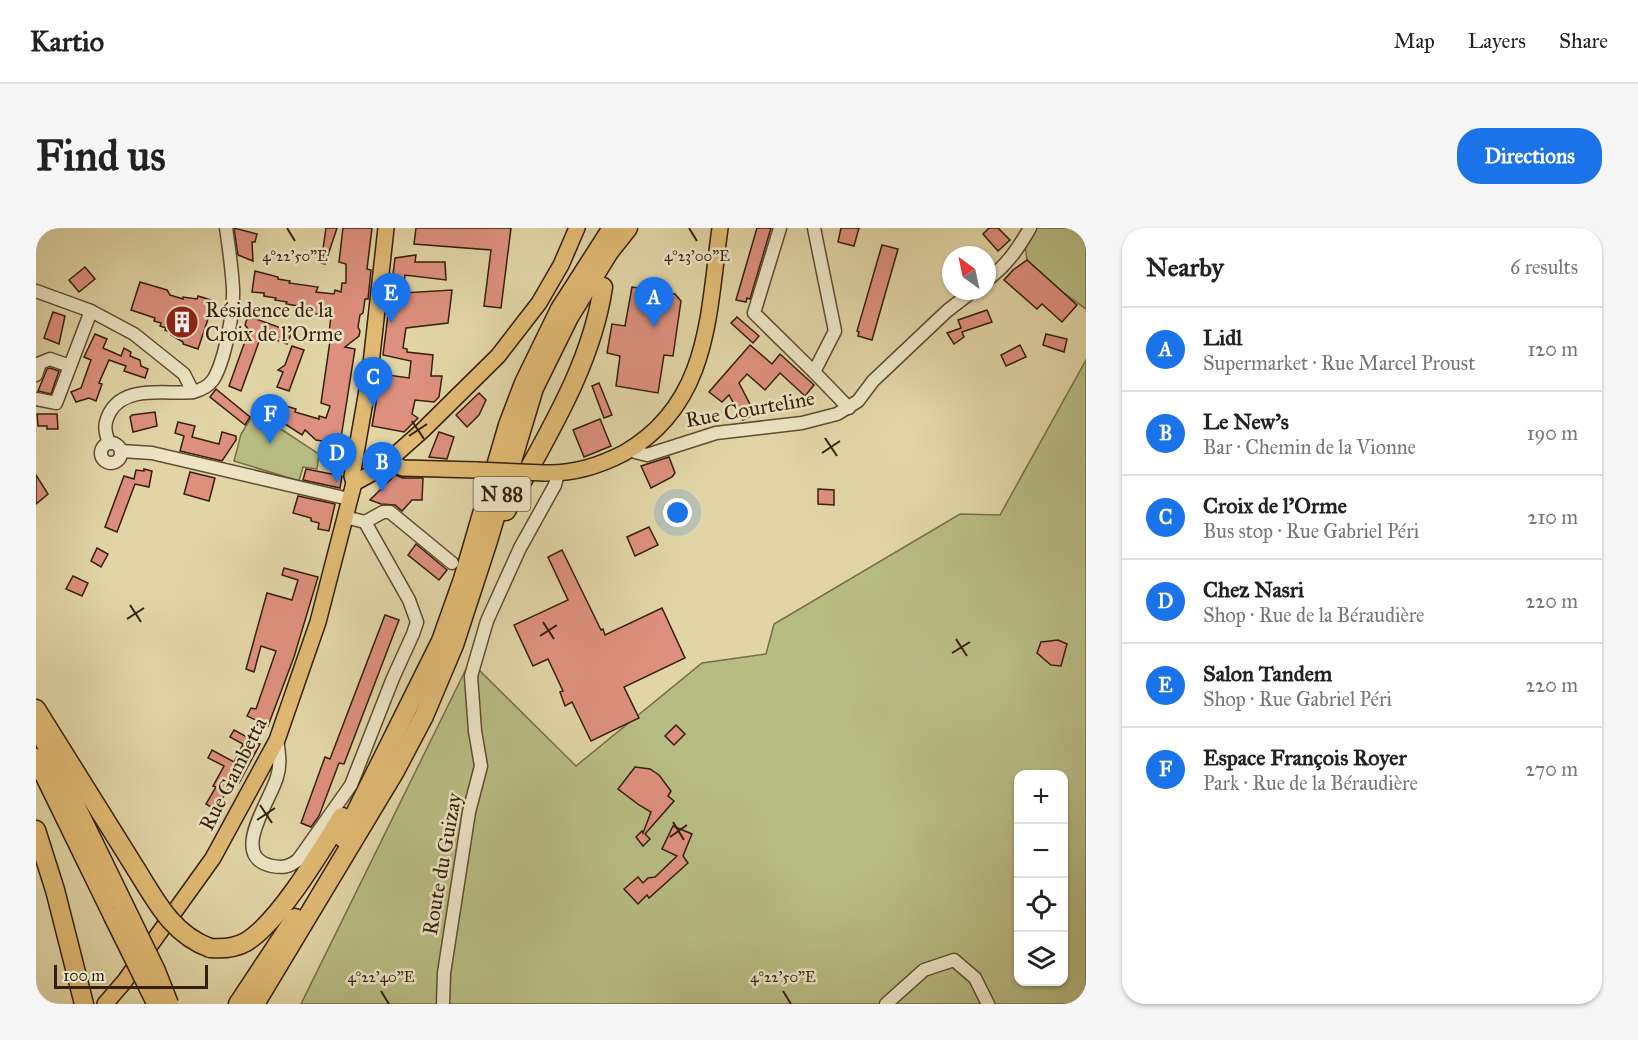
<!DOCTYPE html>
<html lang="en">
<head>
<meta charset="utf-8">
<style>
  body { margin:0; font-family:"IM FELL Great Primer",serif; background:#f6f6f6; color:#222 }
  .controls { position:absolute; right:18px; bottom:18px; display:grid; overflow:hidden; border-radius:12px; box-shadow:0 2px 4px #0004 }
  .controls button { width:54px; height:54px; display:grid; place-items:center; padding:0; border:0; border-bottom:2px solid #e0e0e0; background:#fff; color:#222; font:30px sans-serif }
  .compass { position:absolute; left:906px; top:18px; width:54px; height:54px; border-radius:50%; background:#fff; box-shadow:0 2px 4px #0004; rotate:327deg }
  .scale { position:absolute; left:18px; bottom:15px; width:154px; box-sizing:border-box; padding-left:6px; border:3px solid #351f08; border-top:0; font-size:16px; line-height:21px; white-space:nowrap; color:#351f08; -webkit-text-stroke:4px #ece4c5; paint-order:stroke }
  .you { position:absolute; left:642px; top:285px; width:21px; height:21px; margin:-15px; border:4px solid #fff; border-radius:50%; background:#1a73e8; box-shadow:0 0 0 9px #1a73e833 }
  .badge { display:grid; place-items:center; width:39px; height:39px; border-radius:50%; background:#1a73e8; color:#fff; font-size:20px; font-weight:700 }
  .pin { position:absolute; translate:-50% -50px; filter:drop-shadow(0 2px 3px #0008) }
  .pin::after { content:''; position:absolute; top:32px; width:21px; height:18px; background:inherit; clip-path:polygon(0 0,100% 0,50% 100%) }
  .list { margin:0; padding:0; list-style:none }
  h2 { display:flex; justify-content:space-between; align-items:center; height:78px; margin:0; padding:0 24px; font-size:26px }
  h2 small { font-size:20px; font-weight:400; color:#767676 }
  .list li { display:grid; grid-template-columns:39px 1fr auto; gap:18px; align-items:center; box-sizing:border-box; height:84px; padding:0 24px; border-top:2px solid #e0e0e0 }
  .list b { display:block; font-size:22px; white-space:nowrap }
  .list p { margin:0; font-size:20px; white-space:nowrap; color:#767676 }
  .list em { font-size:20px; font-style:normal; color:#767676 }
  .icon { flex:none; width:33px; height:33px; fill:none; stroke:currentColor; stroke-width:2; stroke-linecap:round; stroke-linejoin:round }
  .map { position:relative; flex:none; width:1050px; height:776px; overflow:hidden; border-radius:24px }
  header { display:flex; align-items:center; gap:36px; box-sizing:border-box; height:84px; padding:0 30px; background:#fff; border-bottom:2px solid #e0e0e0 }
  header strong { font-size:28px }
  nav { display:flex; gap:33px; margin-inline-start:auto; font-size:21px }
  .intro { display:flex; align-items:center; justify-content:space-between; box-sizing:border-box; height:144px; padding:0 36px }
  h1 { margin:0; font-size:42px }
  .button { padding:15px 27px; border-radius:24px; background:#1a73e8; color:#fff; font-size:21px; font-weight:700 }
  main { display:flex; gap:36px; padding:0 36px }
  aside { flex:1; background:#fff; border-radius:24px; box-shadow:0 2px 4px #0004 }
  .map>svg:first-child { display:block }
  .green { fill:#b7bc83; stroke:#766e46; stroke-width:1.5; fill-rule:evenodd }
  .building { fill:#dd907d; stroke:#351f08; stroke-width:1.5 }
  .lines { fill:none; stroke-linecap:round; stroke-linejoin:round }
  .minor-casing { stroke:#604c30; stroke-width:15 }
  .major-casing { stroke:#351f08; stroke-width:18 }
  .highway-casing { stroke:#351f08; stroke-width:21 }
  .minor { stroke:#ece4c5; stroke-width:12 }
  .major { stroke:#e0ba73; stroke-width:15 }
  .highway { stroke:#e0ba73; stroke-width:18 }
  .major-bridge-casing { stroke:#351f08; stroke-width:18; stroke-linecap:butt }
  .highway-bridge-casing { stroke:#351f08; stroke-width:21; stroke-linecap:butt }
  .major-bridge { stroke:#e0ba73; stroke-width:15 }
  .highway-bridge { stroke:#e0ba73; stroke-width:18 }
  .ticks { fill:none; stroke:#351f08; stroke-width:2 }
  .labels { text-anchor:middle; stroke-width:5; stroke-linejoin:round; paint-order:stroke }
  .shield { fill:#ece4c5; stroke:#6c5a41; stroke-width:1.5 }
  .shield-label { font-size:20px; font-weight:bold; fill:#351f08 }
  .poi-label { font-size:21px; fill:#351f08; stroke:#ece4c5; text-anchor:start }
  .street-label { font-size:21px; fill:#351f08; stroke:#ece4c5 }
  .ticks-label { font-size:15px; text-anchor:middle; fill:#351f08; stroke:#ece4c5; stroke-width:5; stroke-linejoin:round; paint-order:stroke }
</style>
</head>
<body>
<header>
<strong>Kartio</strong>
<nav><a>Map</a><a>Layers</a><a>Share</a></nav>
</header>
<div class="intro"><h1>Find us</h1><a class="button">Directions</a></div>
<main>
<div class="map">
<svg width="1050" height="776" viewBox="0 0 1050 776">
  <rect width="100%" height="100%" fill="#e1d5a6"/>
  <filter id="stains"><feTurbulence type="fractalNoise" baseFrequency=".00333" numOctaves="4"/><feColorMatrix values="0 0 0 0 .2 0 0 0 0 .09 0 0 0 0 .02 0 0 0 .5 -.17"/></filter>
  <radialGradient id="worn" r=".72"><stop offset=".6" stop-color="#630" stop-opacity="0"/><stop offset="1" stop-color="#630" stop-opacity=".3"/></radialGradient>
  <g class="green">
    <polygon points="998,0 1050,0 1050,81 1028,65 991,32 989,17"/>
    <path d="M1050,132V776H265L434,433L540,538L666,435L730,426L738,396L924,286L964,287ZM982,546H1028V754H982Z"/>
    <polygon points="219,184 283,226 281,241 267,239 263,253 198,233 205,206"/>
  </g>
  <g class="building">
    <polygon points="198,0 221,6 219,14 216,14 217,33 202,27"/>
    <polygon points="290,0 301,0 289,36 285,35"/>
    <polygon points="307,0 336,0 331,41 335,42 332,71 329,71 327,85 324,87 322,99 324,103 323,108 309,119 319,121 304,216 280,212 269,202 266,207 226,181 233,173 260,181 259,184 283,191 283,188 290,190 294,178 285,175 294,113 292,113 295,88 273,85 274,82 262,81 262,78 250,76 251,74 239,72 240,70 228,68 228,65 216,64 219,43 242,49 242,51 254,53 253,55 282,59 280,64 298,66 299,62 305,64 306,55 310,55 310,36 303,34"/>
    <polygon points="380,0 475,0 465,80 448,78 455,22 378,16"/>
    <polygon points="721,0 735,0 714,71 711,70 710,74 700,72"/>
    <polygon points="805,0 823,0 818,18 802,14"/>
    <polygon points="953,0 962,0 974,12 962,23 947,6"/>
    <polygon points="846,17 862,21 836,112 822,108 823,104 821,103"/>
    <polygon points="380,27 379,34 409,34 410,52 369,47 367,65 416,62 412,95 370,100 367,120 371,121 371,124 397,127 395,148 406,148 403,169 398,174 379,172 376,186 382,190 368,204 336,198 345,146 373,150 375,133 347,127 359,30"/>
    <polygon points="991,32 1041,77 1026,94 1006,76 1001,81 968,52 977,42"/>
    <polygon points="49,39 59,51 43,64 33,52"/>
    <polygon points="104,54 131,62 134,67 147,71 147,69 161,71 162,68 178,73 162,121 147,116 147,114 135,107 136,105 129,102 130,100 124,98 125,95 118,93 119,90 95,82"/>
    <polygon points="596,59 639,66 645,73 637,128 628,127 622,165 580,158 584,128 571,125 576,96 589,98"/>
    <polygon points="951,82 956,94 926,104 928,109 918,116 911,105 925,100 922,92"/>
    <polygon points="17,84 29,88 23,116 8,110"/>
    <polygon points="212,88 256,104 251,116 235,110 224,111 205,163 193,158 213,102 209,97"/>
    <polygon points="701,89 723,108 717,115 695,95"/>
    <polygon points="59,106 71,111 67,120 85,128 88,120 95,124 94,128 104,132 105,138 112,141 109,150 88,143 90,138 73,132 63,155 66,156 60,173 53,170 40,174 35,164 45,160 55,132 48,129"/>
    <polygon points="1010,106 1031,111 1028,124 1007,117"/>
    <polygon points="714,117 736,136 744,126 778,157 769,168 744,145 729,162 711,146 703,155 717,182 713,184 715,188 707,192 693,167 686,174 673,164"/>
    <polygon points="984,117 990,129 970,138 965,127"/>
    <polygon points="256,118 268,122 253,163 241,159 247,144 242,142 249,137"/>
    <polygon points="14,140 23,143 15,166 2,163 11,141"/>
    <polygon points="563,155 576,187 568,190 556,158"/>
    <polygon points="180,161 214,189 209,197 174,169"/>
    <polygon points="443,165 450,172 443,187 431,199 420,187"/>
    <polygon points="119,184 121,198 97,204 94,189 96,187"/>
    <polygon points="1,186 21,186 22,201 11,201 11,198 2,198"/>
    <polygon points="564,191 575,218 548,229 537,202"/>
    <polygon points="142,194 159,198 156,209 183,216 186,204 200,208 200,212 186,233 144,223 148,208 139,205"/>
    <polygon points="403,204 418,209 411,231 393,229"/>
    <polygon points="633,229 639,245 636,249 615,260 605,238"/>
    <polygon points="108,241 116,243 113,259 99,256 81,304 69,299 88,248 98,251 100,242 108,243"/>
    <polygon points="270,241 306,248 304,260 267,252"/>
    <polygon points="154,244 179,250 173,273 148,266"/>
    <polygon points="0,247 12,266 0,276"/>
    <polygon points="359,247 367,250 387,250 386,272 376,272 366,283 359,277 345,276 334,272"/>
    <polygon points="782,261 798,262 798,277 782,276"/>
    <polygon points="262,268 299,276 293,303 282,301 283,295 275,293 275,290 257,285"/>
    <polygon points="613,299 622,317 599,328 591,309"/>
    <polygon points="380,316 411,342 403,352 372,327"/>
    <polygon points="61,320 72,326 65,339 55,333"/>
    <polygon points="526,322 565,402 567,401 569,407 626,380 649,430 588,459 603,490 555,513 536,474 529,478 524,464 527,463 512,431 497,438 478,397 532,372 512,329"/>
    <polygon points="248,340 282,349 258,429 232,498 211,488 215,480 220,481 240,423 225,418 218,444 210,441 231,365 256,372 262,352 246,347"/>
    <polygon points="37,348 52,355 46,368 30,361"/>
    <polygon points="349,387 363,392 308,536 303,535 283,588 275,599 265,595 289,529 294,531"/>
    <polygon points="1022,412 1031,416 1025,438 1015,437 1001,425 1005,414"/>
    <polygon points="640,497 649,506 638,517 629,508"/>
    <polygon points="198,502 224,516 203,555 197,552 180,582 170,576 180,559 177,558 188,538 172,530 176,522 198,534 207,516 194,509"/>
    <polygon points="599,539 614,541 623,547 635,563 632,568 638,573 609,606 614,611 607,618 600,609 606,603 607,605 615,584 603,577 582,561"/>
    <polygon points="637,598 656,606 647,628 652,635 613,670 611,667 602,676 588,661 602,649 607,655 612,650 619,649 641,628 626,621"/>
  </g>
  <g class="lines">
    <defs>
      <g id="minor">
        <polyline points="744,0 718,85 778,144"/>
        <polyline points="778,0 799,103 778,144 813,180"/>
        <path d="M951,52C970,38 982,21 994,0"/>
        <polyline points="0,63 55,83 98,106 148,146 157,164"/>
        <polyline points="0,147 4,135 14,131 34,138"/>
        <polyline points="0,171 20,175 55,83"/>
        <circle cx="75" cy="225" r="10"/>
        <path d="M73,215C68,202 68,195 74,184C90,156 132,167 157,164C165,162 172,159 177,152C189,133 198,83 197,61C196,41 193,20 190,0"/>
        <polyline points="595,220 599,224 611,227 680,205 766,195 801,186 822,173 837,153 911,83 937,63"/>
        <polyline points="85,223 116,225 313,271"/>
        <polyline points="329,294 347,284 354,284 416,335"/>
        <path d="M241,512C243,524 245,537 241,549C235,572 192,629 236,638C247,640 253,639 262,632L315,557L357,450L377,406L381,394L373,372L329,294L309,289"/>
        <polyline points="407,776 408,745 433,584 445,538 439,503 435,448 451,393 484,320 519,257 522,245"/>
        <polyline points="850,776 888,742 918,732 939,750 952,776"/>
      </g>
      <g id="major">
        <polyline points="355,230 362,238 367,240 440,242"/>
        <path d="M509,245C537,246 563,238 588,225C674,176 672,86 684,0"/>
        <polyline points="318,255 342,242 387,202 462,128 503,75 525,37 541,0"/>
        <polyline points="69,776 88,754 177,630 241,512 282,394 318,255 316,248 334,145 350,0"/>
      </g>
      <g id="highway">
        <path d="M470,283C508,212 555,140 567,59"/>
        <polyline points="0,481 100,641"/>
        <polyline points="0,496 87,675"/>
        <polyline points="0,530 77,688"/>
        <polyline points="0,602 19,662 48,776"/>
        <polyline points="307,610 405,413 427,351 472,197 488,155 524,81 576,0"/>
        <path d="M174,720C186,721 199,720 210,714C243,694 285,623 306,589"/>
        <polyline points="202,776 259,690"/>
        <polyline points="219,776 359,543 388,488 418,417 451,316 498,160 533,89 573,24 592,0"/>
      </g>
    </defs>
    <use href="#minor" class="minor-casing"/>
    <use href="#major" class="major-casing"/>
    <use href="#highway" class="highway-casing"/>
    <use href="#minor" class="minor"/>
    <use href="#major" class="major"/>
    <use href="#highway" class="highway"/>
    <defs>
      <polyline id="major-bridge" points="440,242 509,245"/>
      <g id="highway-bridge">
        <path d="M100,641C120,673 136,706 174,720"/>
        <polyline points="87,675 120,743 133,776"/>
        <polyline points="77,688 120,775"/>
      </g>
    </defs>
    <use href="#major-bridge" class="major-bridge-casing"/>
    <use href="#highway-bridge" class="highway-bridge-casing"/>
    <use href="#major-bridge" class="major-bridge"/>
    <use href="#highway-bridge" class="highway-bridge"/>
  </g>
  <path class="ticks" d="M251,0L259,13M653,0L661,13M376,193L388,211M373,208L391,196M789,210L801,228M786,225L804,213M94,377L105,394M91,391L108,380M507,394L518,411M504,408L521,397M920,411L931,428M916,425L934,414M224,577L236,595M221,592L239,580M637,594L648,612M634,609L651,597M345,763L353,776M747,763L755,776"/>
  <defs>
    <symbol id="building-disc" viewBox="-11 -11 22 22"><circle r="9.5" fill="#8f2418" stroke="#ece4c5"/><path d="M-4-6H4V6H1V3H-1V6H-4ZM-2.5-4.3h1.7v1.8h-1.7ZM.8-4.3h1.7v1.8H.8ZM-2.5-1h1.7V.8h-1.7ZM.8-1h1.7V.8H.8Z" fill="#fff"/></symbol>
  </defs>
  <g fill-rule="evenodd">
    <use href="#building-disc" x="127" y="75" width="38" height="38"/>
  </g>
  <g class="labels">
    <rect class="shield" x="437.5" y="249" width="57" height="34" rx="4.5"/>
    <g class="shield-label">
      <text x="466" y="273">N 88</text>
    </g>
    <g class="poi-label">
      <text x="169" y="89">Résidence de la<tspan x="169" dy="24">Croix de l'Orme</tspan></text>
    </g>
    <g class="street-label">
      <text transform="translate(714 181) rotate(-10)" y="7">Rue Courteline</text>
      <text transform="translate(197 546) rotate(-63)" y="7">Rue Gambetta</text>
      <text transform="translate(406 636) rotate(-80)" y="7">Route du Guizay</text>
    </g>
  </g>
  <g class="ticks-label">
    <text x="259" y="33">4°22'50"E</text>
    <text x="661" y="33">4°23'00"E</text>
    <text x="345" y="754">4°22'40"E</text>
    <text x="747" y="754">4°22'50"E</text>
  </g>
  <rect width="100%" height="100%" filter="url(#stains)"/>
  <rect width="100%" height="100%" fill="url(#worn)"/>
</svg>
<div class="controls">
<button>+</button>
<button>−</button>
<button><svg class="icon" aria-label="locate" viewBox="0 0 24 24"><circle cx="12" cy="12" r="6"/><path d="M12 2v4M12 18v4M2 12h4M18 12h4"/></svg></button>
<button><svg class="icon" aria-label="layers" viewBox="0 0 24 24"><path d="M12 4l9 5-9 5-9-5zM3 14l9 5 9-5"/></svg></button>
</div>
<svg class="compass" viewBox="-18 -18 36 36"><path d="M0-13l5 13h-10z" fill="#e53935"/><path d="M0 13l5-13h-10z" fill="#767676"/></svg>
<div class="scale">100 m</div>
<div class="you"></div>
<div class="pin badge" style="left:618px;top:99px">A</div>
<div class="pin badge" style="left:346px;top:264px">B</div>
<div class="pin badge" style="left:337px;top:179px">C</div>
<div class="pin badge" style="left:301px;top:255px">D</div>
<div class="pin badge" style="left:355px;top:95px">E</div>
<div class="pin badge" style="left:234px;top:216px">F</div>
</div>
<aside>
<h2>Nearby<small>6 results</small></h2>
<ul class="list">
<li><span class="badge">A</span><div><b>Lidl</b><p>Supermarket · Rue Marcel Proust</p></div><em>120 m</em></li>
<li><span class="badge">B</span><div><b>Le New's</b><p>Bar · Chemin de la Vionne</p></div><em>190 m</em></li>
<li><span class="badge">C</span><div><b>Croix de l'Orme</b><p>Bus stop · Rue Gabriel Péri</p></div><em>210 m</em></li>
<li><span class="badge">D</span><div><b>Chez Nasri</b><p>Shop · Rue de la Béraudière</p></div><em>220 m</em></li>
<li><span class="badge">E</span><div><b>Salon Tandem</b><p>Shop · Rue Gabriel Péri</p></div><em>220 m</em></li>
<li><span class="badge">F</span><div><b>Espace François Royer</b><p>Park · Rue de la Béraudière</p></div><em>270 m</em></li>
</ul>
</aside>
</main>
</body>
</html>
